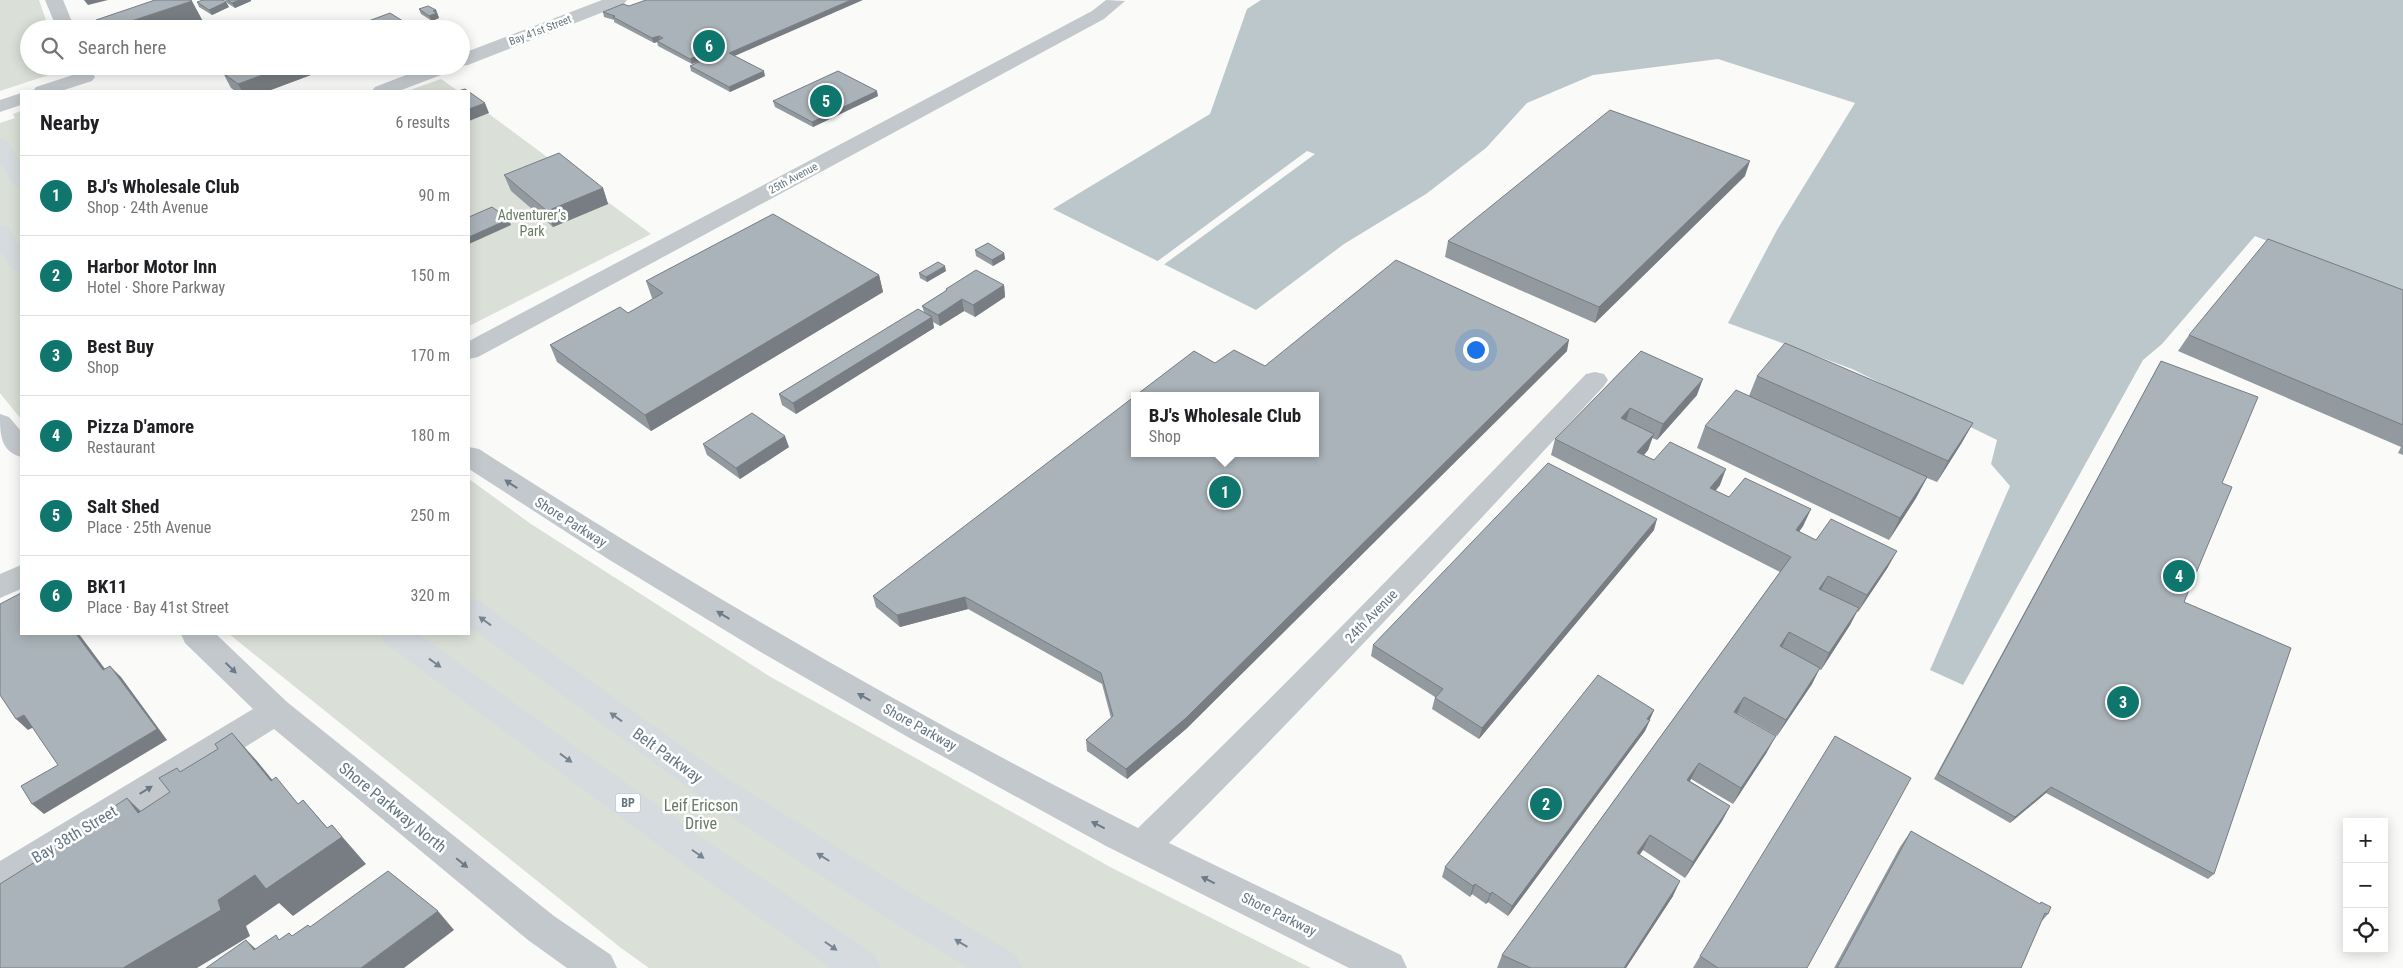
<!DOCTYPE html>
<html lang="en">
<head>
<meta charset="utf-8">
<style>
  body { margin:0; font-family:"Roboto Condensed",sans-serif; background:#f6f6f6; color:#202124 }
  .controls { position:absolute; right:15px; bottom:15px; display:grid; overflow:hidden; border-radius:0px; box-shadow:0 2px 12px #0003 }
  .controls button { width:45px; height:45px; display:grid; place-items:center; padding:0; border:0; border-bottom:1px solid #e0e0e0; background:#fff; color:#202124; font:25px sans-serif }
  .you { position:absolute; left:1475px; top:349px; width:18px; height:18px; margin:-12px; border:4px solid #fff; border-radius:50%; background:#1a73e8; box-shadow:0 0 0 8px #1a73e833 }
  .badge { display:grid; place-items:center; width:32px; height:32px; border-radius:50%; background:#0f766e; color:#fff; font-size:16px; font-weight:700 }
  .pin { position:absolute; translate:-50% -50%; border:2px solid #fff; box-shadow:0 1px 5px #0006 }
  .popup { position:absolute; left:1131px; top:392px; width:188px; height:65px; box-sizing:border-box; display:grid; place-content:center; border-radius:0px; background:#fff; filter:drop-shadow(0 1px 4px #0005); font-size:16px; white-space:nowrap; color:#757577 }
  .popup b { font-size:19px; color:#202124 }
  .popup::after { content:''; position:absolute; left:50%; top:100%; margin-left:-10px; border:10px solid transparent; border-top-color:#fff }
  .list { margin:0; padding:0; list-style:none }
  h2 { display:flex; justify-content:space-between; align-items:center; height:65px; margin:0; padding:0 20px; font-size:21px }
  h2 small { font-size:16px; font-weight:400; color:#757577 }
  .list li { display:grid; grid-template-columns:32px 1fr auto; gap:15px; align-items:center; box-sizing:border-box; height:80px; padding:0 20px; border-top:1px solid #e0e0e0 }
  .list b { display:block; font-size:19px; white-space:nowrap }
  .list p { margin:0; font-size:16px; white-space:nowrap; color:#757577 }
  .list em { font-size:16px; font-style:normal; color:#757577 }
  .icon { flex:none; width:28px; height:28px; fill:none; stroke:currentColor; stroke-width:2; stroke-linecap:round; stroke-linejoin:round }
  .map { position:relative; flex:none; width:2403px; height:968px; overflow:hidden }
  .search { position:absolute; background:#fff; box-shadow:0 2px 12px #0003; left:20px; top:20px; width:450px; height:55px; display:flex; align-items:center; gap:12px; box-sizing:border-box; padding:0 18px; border-radius:28px; color:#757577; font-size:19px }
  .panel { position:absolute; background:#fff; box-shadow:0 2px 12px #0003; left:20px; top:90px; width:450px; height:545px; border-radius:0px }
  .map>svg:first-child { display:block }
  .green { fill:#dadfd7 }
  .water { fill:#bbc7cb }
  .pier { fill:#fafaf8 }
  .lines { fill:none; stroke-linecap:round; stroke-linejoin:round }
  .street { fill:#c3c8cc; fill-rule:evenodd }
  .highway { fill:#d6dbdf; fill-rule:evenodd }
  .wall { fill:#929a9f }
  .shaded-wall { fill:#777d82 }
  .building { fill:#aab3b9; stroke:#777d82 }
  .oneway { fill:#6a7a87 }
  .oneway2 { fill:#768591 }
  .labels { text-anchor:middle; stroke-width:5; stroke-linejoin:round; paint-order:stroke }
  .far-street-label { font-size:11px; fill:#657683; stroke:#fff }
  .shield { fill:#fff; stroke:#939fa8; stroke-width:1 }
  .shield-label { font-size:12px; font-weight:bold; fill:#657683 }
  .park-label { font-size:14px; fill:#687a64; stroke:#fff }
  .street-label { font-size:14px; fill:#657683; stroke:#fff }
  .near-street-label { font-size:16px; fill:#657683; stroke:#fff }
  .near-park-label { font-size:16px; fill:#687a64; stroke:#fff }
</style>
</head>
<body>
<div class="map">
<svg width="2403" height="968" viewBox="0 0 2403 968">
  <rect width="100%" height="100%" fill="#fafaf8"/>
  <g class="green">
    <polygon points="0,0 39,0 49,29 29,29 29,66 65,66 67,69 0,91"/>
    <polygon points="441,79 458,91 407,91"/>
    <polygon points="469,99 651,234 469,326"/>
    <polygon points="21,111 21,419 0,393 0,123 15,118 13,114"/>
    <polygon points="469,479 531,524 769,676 1112,868 1311,968 649,968 621,948 229,634 469,634"/>
  </g>
  <polygon class="water" points="1261,0 2403,0 2403,296 2255,236 2162,344 2143,360 1963,685 1930,670 2010,486 1991,464 1997,440 1852,369 1728,323 1777,230 1855,103 1718,59 1593,75 1527,103 1486,148 1426,194 1344,244 1256,310 1053,209 1210,114 1247,9"/>
  <polygon class="pier" points="1307,151 1315,154 1162,266 1155,263"/>
  <g class="lines">
    <g class="street">
      <polygon points="45,0 63,0 75,29 57,29"/>
      <polygon points="602,0 627,0 624,4 468,65 459,66 461,66 461,54"/>
      <polygon points="1106,0 1125,1 1104,19 478,357 469,359 469,341 1092,11"/>
      <polygon points="429,66 456,66 454,70 399,91 372,91 375,87"/>
      <polygon points="85,71 92,73 95,77 92,81 61,91 33,91 36,87"/>
      <polygon points="21,93 21,105 0,112 0,100"/>
      <path d="M1595,372L1604,374L1608,380L1604,386C1461,540 1318,695 1169,843L1401,955L1407,968H1349L1106,846L913,740L759,651L608,559L469,469V447L479,449C692,586 911,714 1138,828C1291,681 1439,527 1586,374Z"/>
      <path d="M0,414L9,417L21,431V457C0,451 0,434 0,414Z"/>
      <polygon points="21,565 21,589 0,598 0,574"/>
      <polygon points="181,634 216,634 287,702 554,916 611,955 617,968 567,968 528,940 274,729 13,892 0,896 0,861 253,709 185,643"/>
    </g>
    <g class="highway">
      <polygon points="0,139 7,141 21,163 21,186 13,185 0,162"/>
      <polygon points="0,225 8,227 21,248 21,272 13,270 0,250"/>
      <polygon points="469,598 480,602 725,777 906,890 1016,955 1022,968 969,968 880,914 701,797 469,626"/>
      <polygon points="381,634 418,634 704,839 875,955 881,968 831,968 680,861 385,643"/>
    </g>
  </g>
  <g class="wall">
    <polygon points="225,0 251,0 251,1 235,8 227,3"/>
    <polygon points="197,2 226,2 229,7 212,15 199,7"/>
    <polygon points="419,9 436,10 439,18 432,21 421,14"/>
    <polygon points="603,12 735,56 765,76 730,92 691,71 690,66 701,61 692,64 658,46 657,42 654,43 614,22 614,20 604,17"/>
    <polygon points="96,20 206,27 202,29 101,29"/>
    <polygon points="242,66 335,66 268,91 235,91 231,88 223,73"/>
    <polygon points="878,96 813,127 775,107 773,101"/>
    <polygon points="504,175 603,188 608,204 553,227 511,191"/>
    <polygon points="1745,176 1595,323 1445,257 1448,241"/>
    <polygon points="975,250 1004,253 1005,259 993,266 976,256"/>
    <polygon points="946,271 927,282 920,278 919,273"/>
    <polygon points="879,275 883,292 651,431 557,362 550,345 628,313 653,299 652,298 646,281"/>
    <polygon points="1004,285 1005,297 975,317 964,311 940,326 933,322 934,328 796,414 782,405 779,394 924,312 922,306 946,291 946,289"/>
    <polygon points="2403,290 2403,455 2398,453 2401,447 2178,351 2189,335"/>
    <polygon points="1567,351 1186,729 1127,779 1087,751 1086,740 1111,718 1102,684 968,609 900,627 876,607 873,596 1215,363 1265,366"/>
    <polygon points="1641,351 1697,395 1657,440 1652,438 1648,450 1644,455 1654,460 1720,485 1715,491 1729,497 1811,509 1803,526 1799,532 1816,540 1888,567 1858,612 1857,611 1850,625 1821,670 1819,669 1812,684 1777,736 1737,713 1767,752 1733,804 1691,779 1690,781 1730,806 1722,821 1685,878 1643,850 1639,855 1673,896 1626,968 1497,968 1502,955 1780,572 1551,455 1555,439"/>
    <polygon points="2161,361 2222,483 2184,602 2214,874 2208,879 2046,793 2010,823 1934,779"/>
    <polygon points="1757,376 1973,423 1961,444 1937,482 1927,478 1916,498 1889,540 1697,448 1705,426 1749,396"/>
    <polygon points="703,444 789,447 740,479 707,455"/>
    <polygon points="1654,530 1479,739 1432,709 1435,697 1371,656 1373,645"/>
    <polygon points="1654,710 1645,731 1508,916 1488,902 1486,904 1472,894 1470,897 1442,877 1445,867"/>
    <polygon points="1911,831 2048,914 2041,922 2021,968 1834,968 1900,847"/>
    <polygon points="1700,956 1807,968 1693,968"/>
  </g>
  <g class="shaded-wall">
    <polygon points="84,0 108,0 88,5"/>
    <polygon points="240,0 251,0 251,1 235,8 232,3"/>
    <polygon points="851,0 863,0 730,58 729,53"/>
    <polygon points="192,1 206,27 202,29 107,29"/>
    <polygon points="226,2 229,7 212,15 209,10"/>
    <polygon points="436,10 439,18 432,21 429,16 433,11"/>
    <polygon points="406,23 408,29 390,29"/>
    <polygon points="659,36 660,41 657,41 657,42 654,43 652,38"/>
    <polygon points="699,55 700,60 692,64 690,59"/>
    <polygon points="287,66 335,66 268,91 242,91 238,84"/>
    <polygon points="764,71 765,76 730,92 729,87"/>
    <polygon points="877,91 878,96 813,127 812,122"/>
    <polygon points="485,103 489,113 469,121 469,109"/>
    <polygon points="1750,161 1745,176 1595,323 1599,307"/>
    <polygon points="603,188 608,204 553,227 547,211"/>
    <polygon points="509,219 511,225 469,244 469,237"/>
    <polygon points="1004,253 1005,259 993,266 992,260"/>
    <polygon points="945,266 946,271 927,282 926,277"/>
    <polygon points="879,275 883,292 651,431 645,415"/>
    <polygon points="1004,285 1005,297 975,317 973,305"/>
    <polygon points="962,299 964,311 940,326 938,315"/>
    <polygon points="932,317 934,328 796,414 793,403"/>
    <polygon points="1569,340 1567,351 1186,729 1127,779 1126,769"/>
    <polygon points="1703,379 1697,395 1657,440 1663,424"/>
    <polygon points="1630,408 1625,425 1621,418"/>
    <polygon points="1973,423 1961,444 1937,482 1948,461"/>
    <polygon points="1654,434 1648,450 1632,469 1637,452"/>
    <polygon points="785,436 789,447 740,479 736,468"/>
    <polygon points="1726,469 1720,485 1704,505 1710,488"/>
    <polygon points="1927,477 1916,498 1889,540 1900,518"/>
    <polygon points="1811,509 1803,526 1788,547 1796,530"/>
    <polygon points="1657,519 1654,530 1479,739 1482,728"/>
    <polygon points="1897,551 1888,567 1858,612 1867,595"/>
    <polygon points="1828,576 1820,592 1819,589"/>
    <polygon points="965,597 968,609 900,627 897,615"/>
    <polygon points="1859,608 1850,625 1821,670 1829,653"/>
    <polygon points="1789,632 1781,649 1780,646"/>
    <polygon points="76,634 79,634 114,681 103,670"/>
    <polygon points="110,666 121,677 167,740 44,814 32,804 157,729"/>
    <polygon points="1820,668 1812,684 1777,736 1786,720"/>
    <polygon points="1744,697 1737,713 1734,712"/>
    <polygon points="1654,710 1649,721 1647,719"/>
    <polygon points="24,715 36,726 28,730 16,719"/>
    <polygon points="1650,720 1645,731 1508,916 1512,906"/>
    <polygon points="232,733 257,761 296,809 271,781"/>
    <polygon points="1776,736 1767,752 1733,804 1741,788"/>
    <polygon points="1699,763 1691,779 1680,795 1687,780"/>
    <polygon points="2051,787 2046,793 2010,823 2015,817"/>
    <polygon points="127,798 156,826 138,813"/>
    <polygon points="303,800 338,840 332,825 366,864 293,916 279,903 246,926 250,936 197,968 123,968 218,900"/>
    <polygon points="1730,806 1722,821 1685,878 1693,862"/>
    <polygon points="1650,835 1643,850 1630,868 1637,853"/>
    <polygon points="1680,881 1673,896 1626,968 1624,968"/>
    <polygon points="1475,884 1472,894 1470,897 1473,886"/>
    <polygon points="1492,892 1488,902 1486,904 1490,894"/>
    <polygon points="438,911 454,930 404,968 361,968"/>
    <polygon points="246,940 267,959 254,950"/>
  </g>
  <g class="building">
    <polygon points="155,0 190,0 192,1 107,29 104,29 96,20"/>
    <polygon points="203,0 223,0 226,2 209,10 197,2"/>
    <polygon points="228,0 240,0 232,3"/>
    <polygon points="646,0 851,0 729,53 764,71 729,87 690,66 703,60 701,58 703,58 699,55 690,59 657,41 663,38 659,36 652,38 613,17 615,16 603,12 623,4 629,6"/>
    <polygon points="428,6 436,10 433,11 437,13 429,16 419,9"/>
    <polygon points="390,13 406,23 390,29 347,29"/>
    <polygon points="242,66 287,66 238,84 223,73"/>
    <polygon points="838,71 877,91 812,122 773,101"/>
    <polygon points="465,89 485,103 469,109 469,91 458,91"/>
    <polygon points="1610,110 1750,161 1599,307 1448,241"/>
    <polygon points="559,153 603,188 547,211 504,175"/>
    <polygon points="492,207 509,219 469,237 469,217"/>
    <polygon points="773,214 879,275 645,415 550,345 620,307 628,313 663,293 646,281"/>
    <polygon points="2268,239 2403,290 2403,425 2189,335"/>
    <polygon points="988,243 1004,253 992,260 975,250"/>
    <polygon points="1396,260 1569,340 1186,718 1126,769 1086,740 1113,716 1101,673 965,597 897,615 873,596 1135,396 1135,453 1315,453 1315,396 1135,396 1194,351 1215,363 1234,350 1265,366"/>
    <polygon points="938,262 945,266 926,277 919,273"/>
    <polygon points="976,270 1004,285 973,305 962,299 938,315 922,306 947,290 946,289"/>
    <polygon points="918,309 932,317 793,403 779,394"/>
    <polygon points="1785,343 1973,423 1948,461 1757,376"/>
    <polygon points="1641,351 1703,379 1663,424 1630,408 1621,418 1654,434 1637,452 1654,460 1670,442 1726,469 1710,488 1729,497 1745,478 1811,509 1796,530 1816,540 1831,519 1897,551 1867,595 1828,576 1819,589 1859,608 1829,653 1789,632 1780,646 1820,668 1786,720 1744,697 1734,712 1776,736 1741,788 1699,763 1687,780 1730,806 1693,862 1650,835 1637,853 1680,881 1624,968 1531,968 1502,955 1791,557 1555,439"/>
    <polygon points="2161,361 2258,397 2222,483 2232,487 2184,602 2291,648 2214,874 2051,787 2015,817 1938,774"/>
    <polygon points="1736,390 1927,477 1900,518 1705,426"/>
    <polygon points="752,413 785,436 736,468 703,444"/>
    <polygon points="1548,463 1657,519 1482,728 1435,698 1443,689 1373,645"/>
    <polygon points="21,593 21,634 76,634 103,670 110,666 157,729 32,804 21,786 58,765 24,715 16,719 0,695 0,604"/>
    <polygon points="1598,675 1654,710 1647,719 1650,720 1512,906 1492,892 1490,894 1475,884 1473,886 1445,867"/>
    <polygon points="232,733 271,781 276,777 298,804 303,800 327,828 332,825 342,837 266,889 255,875 218,900 221,910 123,968 0,968 0,884 111,814 109,810 127,798 138,813 170,792 159,778 177,768 180,772 218,749 215,744"/>
    <polygon points="1835,736 1911,778 1807,968 1718,968 1700,956"/>
    <polygon points="1911,831 2040,904 2041,902 2051,907 2048,914 2045,913 2021,968 1837,968"/>
    <polygon points="388,871 438,911 361,968 206,968 246,940 254,950 276,935 279,940 289,933 292,936 308,925 310,927"/>
  </g>
  <defs><path id="oneway-solid" d="M-6-.8H1V-3.2L6.5 0L1 3.2V.8H-6Z" transform="scale(1.25)"/></defs>
  <g class="oneway">
    <use href="#oneway-solid" transform="translate(511 484) rotate(-147)"/>
    <use href="#oneway-solid" transform="translate(723 615) rotate(-149)"/>
    <use href="#oneway-solid" transform="translate(231 668) rotate(44)"/>
    <use href="#oneway-solid" transform="translate(864 697) rotate(-151)"/>
    <use href="#oneway-solid" transform="translate(146 790) rotate(-31)"/>
    <use href="#oneway-solid" transform="translate(1098 825) rotate(-153)"/>
    <use href="#oneway-solid" transform="translate(462 863) rotate(39)"/>
    <use href="#oneway-solid" transform="translate(1208 880) rotate(-154)"/>
  </g>
  <g class="oneway2">
    <use href="#oneway-solid" transform="translate(485 621) rotate(-144)"/>
    <use href="#oneway-solid" transform="translate(435 663) rotate(36)"/>
    <use href="#oneway-solid" transform="translate(616 717) rotate(-144)"/>
    <use href="#oneway-solid" transform="translate(566 758) rotate(36)"/>
    <use href="#oneway-solid" transform="translate(698 854) rotate(35)"/>
    <use href="#oneway-solid" transform="translate(823 857) rotate(-148)"/>
    <use href="#oneway-solid" transform="translate(961 943) rotate(-149)"/>
    <use href="#oneway-solid" transform="translate(831 946) rotate(35)"/>
  </g>
  <g class="labels">
    <g class="far-street-label">
      <text transform="translate(540 30) rotate(-21)" y="4">Bay 41st Street</text>
      <text transform="translate(793 178) rotate(-28)" y="4">25th Avenue</text>
    </g>
    <rect class="shield" x="615.5" y="793.5" width="25" height="19" rx="4"/>
    <g class="shield-label">
      <text x="628" y="807">BP</text>
    </g>
    <g class="park-label">
      <text x="532" y="220">Adventurer’s<tspan x="532" dy="16">Park</tspan></text>
    </g>
    <g class="street-label">
      <text transform="translate(571 522) rotate(32)" y="5">Shore Parkway</text>
      <text transform="translate(1371 616) rotate(-46)" y="5">24th Avenue</text>
      <text transform="translate(920 727) rotate(29)" y="5">Shore Parkway</text>
      <text transform="translate(1279 914) rotate(26)" y="5">Shore Parkway</text>
    </g>
    <g class="near-street-label">
      <text transform="translate(668 755) rotate(36)" y="6">Belt Parkway</text>
      <text transform="translate(393 807) rotate(39)" y="6">Shore Parkway North</text>
      <text transform="translate(74 834) rotate(-31)" y="6">Bay 38th Street</text>
    </g>
    <g class="near-park-label">
      <text x="701" y="811">Leif Ericson<tspan x="701" dy="18">Drive</tspan></text>
    </g>
  </g>
</svg>
<div class="controls">
<button>+</button>
<button>−</button>
<button><svg class="icon" aria-label="locate" viewBox="0 0 24 24"><circle cx="12" cy="12" r="6"/><path d="M12 2v4M12 18v4M2 12h4M18 12h4"/></svg></button>
</div>
<div class="you"></div>
<div class="pin badge" style="left:1225px;top:492px">1</div>
<div class="popup"><b>BJ's Wholesale Club</b>Shop</div>
<div class="pin badge" style="left:1546px;top:804px">2</div>
<div class="pin badge" style="left:2123px;top:702px">3</div>
<div class="pin badge" style="left:2179px;top:576px">4</div>
<div class="pin badge" style="left:826px;top:101px">5</div>
<div class="pin badge" style="left:709px;top:46px">6</div>
<div class="search"><svg class="icon" aria-label="search" viewBox="0 0 24 24"><circle cx="10" cy="10" r="6"/><path d="M15 15l6 6"/></svg>Search here</div>
<section class="panel">
<h2>Nearby<small>6 results</small></h2>
<ul class="list">
<li><span class="badge">1</span><div><b>BJ's Wholesale Club</b><p>Shop · 24th Avenue</p></div><em>90 m</em></li>
<li><span class="badge">2</span><div><b>Harbor Motor Inn</b><p>Hotel · Shore Parkway</p></div><em>150 m</em></li>
<li><span class="badge">3</span><div><b>Best Buy</b><p>Shop</p></div><em>170 m</em></li>
<li><span class="badge">4</span><div><b>Pizza D'amore</b><p>Restaurant</p></div><em>180 m</em></li>
<li><span class="badge">5</span><div><b>Salt Shed</b><p>Place · 25th Avenue</p></div><em>250 m</em></li>
<li><span class="badge">6</span><div><b>BK11</b><p>Place · Bay 41st Street</p></div><em>320 m</em></li>
</ul>
</section>
</div>
</body>
</html>
